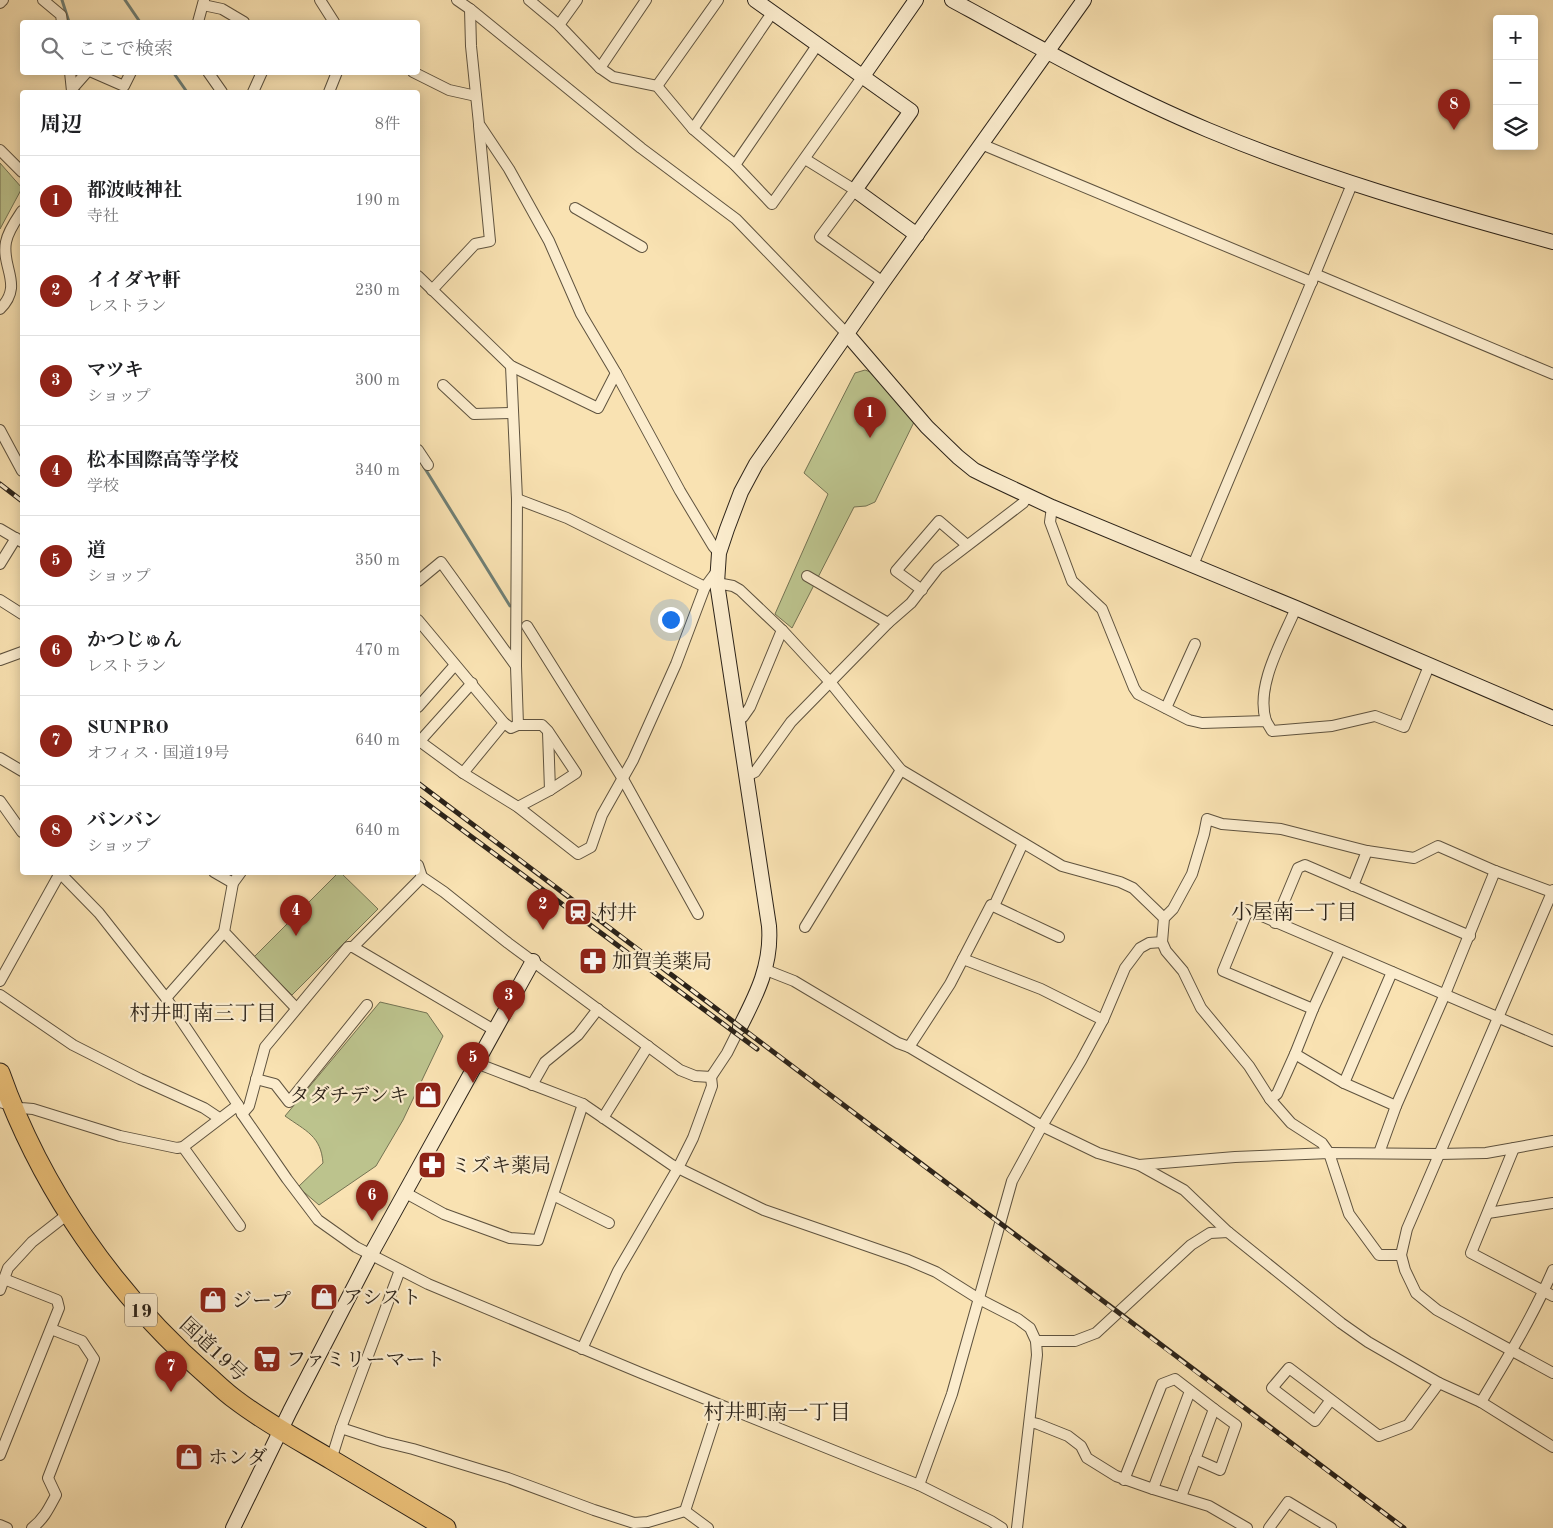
<!DOCTYPE html>
<html lang="ja">
<head>
<meta charset="utf-8">
<style>
  body { margin:0; font-family:"Old Standard TT","Noto Serif JP",serif; background:#f2f2f2; color:#202124 }
  .controls { position:absolute; right:15px; top:15px; display:grid; overflow:hidden; border-radius:5px; box-shadow:0 2px 12px #0003 }
  .controls button { width:45px; height:45px; display:grid; place-items:center; padding:0; border:0; border-bottom:1px solid #e0e0e0; background:#fff; color:#202124; font:25px sans-serif }
  .you { position:absolute; left:670px; top:619px; width:18px; height:18px; margin:-12px; border:4px solid #fff; border-radius:50%; background:#1a73e8; box-shadow:0 0 0 8px #1a73e833 }
  .badge { display:grid; place-items:center; width:32px; height:32px; border-radius:50%; background:#8f2418; color:#fff; font-size:16px; font-weight:700 }
  .pin { position:absolute; translate:-50% -41px; filter:drop-shadow(0 1px 2px #0008) }
  .pin::after { content:''; position:absolute; top:26px; width:18px; height:15px; background:inherit; clip-path:polygon(0 0,100% 0,50% 100%) }
  .list { margin:0; padding:0; list-style:none }
  h2 { display:flex; justify-content:space-between; align-items:center; height:65px; margin:0; padding:0 20px; font-size:21px }
  h2 small { font-size:16px; font-weight:400; color:#757577 }
  .list li { display:grid; grid-template-columns:32px 1fr auto; gap:15px; align-items:center; box-sizing:border-box; height:90px; padding:0 20px; border-top:1px solid #e0e0e0 }
  .list b { display:block; font-size:19px; white-space:nowrap }
  .list p { margin:0; font-size:16px; white-space:nowrap; color:#757577 }
  .list em { font-size:16px; font-style:normal; color:#757577 }
  .icon { flex:none; width:28px; height:28px; fill:none; stroke:currentColor; stroke-width:2; stroke-linecap:round; stroke-linejoin:round }
  .map { position:relative; flex:none; width:1553px; height:1528px; overflow:hidden }
  .search { position:absolute; background:#fff; box-shadow:0 2px 12px #0003; left:20px; top:20px; width:400px; height:55px; display:flex; align-items:center; gap:12px; box-sizing:border-box; padding:0 18px; border-radius:5px; color:#757577; font-size:19px }
  .panel { position:absolute; background:#fff; box-shadow:0 2px 12px #0003; left:20px; top:90px; width:400px; height:785px; border-radius:5px }
  .map>svg:first-child { display:block }
  .green { fill:#bcc38d; stroke:#747353 }
  .lines { fill:none; stroke-linecap:round; stroke-linejoin:round }
  .stream { stroke:#707f75; stroke-width:3 }
  .street-casing { stroke:#5f533f; stroke-width:12 }
  .secondary-casing { stroke:#2c2319; stroke-width:16 }
  .highway-casing { stroke:#2c2319; stroke-width:21 }
  .street { stroke:#fbeccd; stroke-width:10 }
  .secondary { stroke:#fbeccd; stroke-width:14 }
  .highway { stroke:#ecc179; stroke-width:19 }
  .rail-casing { stroke:#2c2319; stroke-width:5 }
  .rail { stroke:#fbeccd; stroke-width:3; stroke-dasharray:9; stroke-linecap:butt }
  .labels { text-anchor:middle; stroke-width:4.5; stroke-linejoin:round; paint-order:stroke }
  .shield { fill:#fbeccd; stroke:#6a5f4f; stroke-width:1 }
  .shield-label { font-size:19px; font-weight:bold; fill:#2c2319 }
  .poi-label { font-size:20px; fill:#2c2319; stroke:#fbeccd; text-anchor:start }
  .street-label { font-size:20px; fill:#2c2319; stroke:#fbeccd }
  .neighbourhood-label { font-size:21px; fill:#2c2319; stroke:#fbeccd }
</style>
</head>
<body>
<div class="map">
<svg width="1553" height="1528" viewBox="0 0 1553 1528">
  <rect width="100%" height="100%" fill="#f9e2b2"/>
  <filter id="stains"><feTurbulence type="fractalNoise" baseFrequency=".004" numOctaves="4"/><feColorMatrix values="0 0 0 0 .2 0 0 0 0 .09 0 0 0 0 .02 0 0 0 .5 -.17"/></filter>
  <radialGradient id="worn" r=".72"><stop offset=".6" stop-color="#630" stop-opacity="0"/><stop offset="1" stop-color="#630" stop-opacity=".3"/></radialGradient>
  <g class="green">
    <polygon points="0,163 22,188 0,229"/>
    <polygon points="865,370 873,373 914,422 875,502 866,506 854,507 792,628 775,614 828,494 804,473 855,373"/>
    <polygon points="338,873 341,873 378,909 292,995 254,957"/>
    <path d="M380,1002L427,1013L443,1036L403,1120L376,1166L319,1205L298,1187L323,1163C321,1136 306,1131 285,1116Z"/>
  </g>
  <g class="lines">
    <g class="stream">
      <polyline points="62,0 69,22"/>
      <polyline points="125,0 140,22"/>
      <polyline points="173,72 187,92"/>
      <polyline points="78,86 79,92"/>
      <polyline points="424,467 510,606"/>
    </g>
    <defs>
      <g id="street">
        <polyline points="43,0 61,15 62,22"/>
        <polyline points="320,0 334,22"/>
        <polyline points="457,0 470,9 641,148 736,219 847,334"/>
        <polyline points="529,0 559,25 600,68 613,77 657,86 693,129 735,165 772,204 863,76"/>
        <polyline points="0,3 3,0"/>
        <polyline points="203,5 222,9 244,22"/>
        <polyline points="470,9 471,46 479,124 509,169 549,241 581,314 616,373 680,491 713,546 719,553"/>
        <polyline points="198,22 204,0"/>
        <polyline points="559,25 577,0"/>
        <polyline points="600,68 646,0"/>
        <polyline points="70,72 72,91"/>
        <polyline points="92,72 124,86 131,72"/>
        <polyline points="208,72 222,92"/>
        <polyline points="413,72 449,90 476,96"/>
        <polyline points="657,86 718,0"/>
        <polyline points="72,89 87,72"/>
        <polyline points="253,92 262,72"/>
        <polyline points="329,92 337,72"/>
        <polyline points="693,129 772,13"/>
        <polyline points="981,144 1312,282"/>
        <polyline points="0,150 22,172"/>
        <polyline points="805,159 855,190 820,237 883,282"/>
        <polyline points="735,165 818,44"/>
        <polyline points="575,208 642,247"/>
        <polyline points="1315,274 1352,184"/>
        <polyline points="418,276 511,366 598,408 616,373"/>
        <polyline points="432,290 475,244 490,241 479,126"/>
        <path d="M0,309C24,285 1,268 6,242C8,231 16,220 22,211"/>
        <polyline points="511,366 517,499 516,666 518,725"/>
        <polyline points="443,385 474,414 512,413"/>
        <polyline points="0,430 22,471"/>
        <polyline points="418,450 428,465"/>
        <polyline points="517,499 567,518 705,587"/>
        <polyline points="1052,507 1050,522 1072,581 1102,609 1134,688 1138,694 1189,720 1202,723 1266,721 1272,731 1332,726 1375,716 1404,727 1429,666"/>
        <polyline points="0,529 22,542"/>
        <polyline points="0,564 16,538"/>
        <polyline points="1193,565 1315,274 1553,374"/>
        <polyline points="807,576 888,623"/>
        <polyline points="418,581 441,562 516,666"/>
        <polyline points="717,583 733,586 740,590 782,630 830,682 901,770 1062,866 1120,882 1133,888 1164,918"/>
        <polyline points="922,590 896,571 939,521 967,545"/>
        <polyline points="0,600 22,614"/>
        <polyline points="418,620 504,723 511,728 518,725 542,725 548,731 576,773 550,790 518,807"/>
        <polyline points="527,626 623,779 698,914"/>
        <polyline points="0,660 22,652"/>
        <polyline points="418,707 455,665"/>
        <polyline points="1166,708 1195,644"/>
        <polyline points="738,720 743,717 750,707 782,630"/>
        <path d="M1266,721C1255,686 1282,641 1296,608"/>
        <polyline points="548,732 550,790"/>
        <polyline points="418,740 463,773 518,807 578,854 591,847 602,815 633,760 676,664 705,587 717,571"/>
        <polyline points="420,741 472,683"/>
        <polyline points="0,758 22,771"/>
        <polyline points="463,773 504,723"/>
        <polyline points="747,776 755,772 791,722 888,623 911,603 938,568 1023,503 1028,496"/>
        <polyline points="0,801 22,832"/>
        <polyline points="418,865 422,877 444,892 508,943 680,1070 695,1076 711,1077 727,1053 740,1027"/>
        <polyline points="59,872 99,913 166,998 238,1105 242,1114 287,1179 318,1220 356,1247 428,1284 641,1373 919,1485 991,1521 1002,1528"/>
        <polyline points="214,872 233,883"/>
        <polyline points="241,872 233,883 224,932 296,1008"/>
        <polyline points="1353,886 1367,851"/>
        <polyline points="1553,890 1407,1229 1401,1255 1405,1270 1416,1293 1437,1310 1553,1373"/>
        <polyline points="994,906 1023,843"/>
        <polyline points="1275,923 1298,868 1305,865 1470,936"/>
        <polyline points="805,927 901,770"/>
        <polyline points="353,947 494,1030"/>
        <polyline points="963,959 1041,989 1103,1020"/>
        <polyline points="766,970 794,981 898,1043 909,1047 1042,1126 1098,1153 1139,1165 1184,1190 1228,1232 1341,1323 1368,1342 1439,1383 1481,1402 1553,1447"/>
        <polyline points="0,981 60,873"/>
        <polyline points="0,995 73,1045 140,1079 204,1108 219,1118"/>
        <polyline points="166,998 224,932"/>
        <polyline points="1313,1009 1340,950"/>
        <polyline points="909,1047 950,984 991,905 1059,937"/>
        <polyline points="476,1063 583,1104 672,1165 764,1210 908,1260 936,1272 979,1299 1018,1319 1030,1328 1036,1341 1037,1355 1017,1528"/>
        <polyline points="256,1079 275,1084 289,1102 367,1005"/>
        <polyline points="1344,1083 1392,972"/>
        <polyline points="532,1085 545,1062 578,1035 598,1009"/>
        <polyline points="1270,1099 1277,1094 1295,1054"/>
        <polyline points="0,1102 21,1108 33,1109 120,1136 177,1148 183,1147 238,1105"/>
        <polyline points="1396,1106 1344,1083 1295,1054 1313,1009 1223,971 1248,910 1553,1041"/>
        <polyline points="242,1114 249,1106 265,1047 348,947 353,947 422,877"/>
        <polyline points="603,1118 648,1046"/>
        <polyline points="183,1147 240,1226"/>
        <polyline points="1514,1148 1471,1253 1553,1296"/>
        <polyline points="1379,1153 1396,1106 1445,994 1495,871"/>
        <polyline points="1139,1165 1235,1157 1329,1153 1439,1154 1486,1153 1553,1141"/>
        <polyline points="404,1192 444,1214 510,1238 538,1240 583,1104"/>
        <polyline points="553,1195 609,1223"/>
        <polyline points="1488,1213 1553,1203"/>
        <polyline points="1401,1255 1379,1255 1349,1214 1329,1153 1322,1143 1291,1123 1270,1099 1249,1066 1201,1008 1183,971 1166,951 1162,942 1164,918 1173,909 1192,874 1204,834 1207,819 1222,824 1281,829 1367,851 1414,858 1438,846 1495,871 1552,892"/>
        <polyline points="0,1290 8,1268 32,1242 64,1217 70,1214"/>
        <polyline points="1036,1341 1075,1341 1096,1333 1191,1245 1210,1233 1228,1232"/>
        <polyline points="582,1349 618,1271 678,1168 693,1138 712,1086 711,1077"/>
        <polyline points="1330,1401 1315,1421 1272,1388 1289,1368 1379,1436 1408,1425 1439,1383"/>
        <path d="M1481,1402C1507,1359 1533,1316 1553,1270"/>
        <polyline points="1030,1422 1038,1424 1068,1436 1081,1446 1087,1458 1116,1476 1153,1489 1209,1506 1247,1528"/>
        <polyline points="341,1428 384,1442 413,1449 508,1478 594,1510 634,1523 648,1522 685,1511"/>
        <polyline points="0,1455 59,1308 57,1300 4,1279"/>
        <polyline points="1195,1459 1220,1470 1236,1425 1214,1409"/>
        <polyline points="331,1460 341,1428 400,1270"/>
        <polyline points="1124,1480 1162,1384 1175,1379 1214,1409 1181,1497"/>
        <polyline points="919,1485 952,1394 1012,1181 1042,1126 1081,1061 1103,1020 1125,968 1140,948 1149,943 1162,942"/>
        <polyline points="1153,1489 1190,1391"/>
        <polyline points="685,1511 719,1406"/>
        <polyline points="685,1511 708,1528"/>
        <polyline points="0,1525 7,1528"/>
        <path d="M32,1528C44,1519 49,1508 56,1495L48,1478L94,1359L82,1341L51,1329"/>
        <polyline points="1269,1528 1288,1502 1331,1528"/>
      </g>
      <g id="secondary">
        <polyline points="755,0 911,111 855,190 917,235"/>
        <path d="M952,0C1036,46 1120,93 1208,130C1320,177 1436,210 1553,242"/>
        <polyline points="863,76 916,0"/>
        <polyline points="847,334 927,427 958,457 974,470 988,477 1052,507 1296,608 1553,718"/>
        <path d="M740,1027C757,994 772,964 769,926L717,583L719,553L727,529L741,492L756,464L883,282L1084,0"/>
        <polyline points="233,1528 290,1411 371,1254 533,961"/>
      </g>
      <path id="highway" d="M0,1073C41,1189 115,1295 208,1376C217,1384 226,1393 236,1400C266,1423 300,1441 332,1460C370,1483 408,1505 446,1528"/>
    </defs>
    <use href="#street" class="street-casing"/>
    <use href="#secondary" class="secondary-casing"/>
    <use href="#highway" class="highway-casing"/>
    <use href="#street" class="street"/>
    <use href="#secondary" class="secondary"/>
    <use href="#highway" class="highway"/>
    <defs>
      <g id="rail">
        <polyline points="0,484 22,501"/>
        <path d="M418,783C747,1031 1074,1281 1404,1528"/>
        <polyline points="418,797 757,1049"/>
      </g>
    </defs>
    <use href="#rail" class="rail-casing"/>
    <use href="#rail" class="rail"/>
  </g>
  <defs>
    <symbol id="station-square" viewBox="-11 -11 22 22"><rect x="-9" y="-9" width="18" height="18" rx="4" fill="#8f2418" stroke="#fbeccd"/><path d="M-3-6H3Q5-6 5-4V2Q5 4 3 4L4.5 6H3L1.5 4h-3L-3 6H-4.5L-3 4Q-5 4-5 2V-4Q-5-6-3-6ZM-3.5-4v3h7v-3ZM-3.5 1v1.5H-2V1ZM2 1v1.5H3.5V1Z" fill="#fff"/></symbol>
    <symbol id="pharmacy-square" viewBox="-11 -11 22 22"><rect x="-9" y="-9" width="18" height="18" rx="4" fill="#8f2418" stroke="#fbeccd"/><path d="M-2-6h4v4h4v4h-4v4h-4v-4h-4v-4h4Z" fill="#fff"/></symbol>
    <symbol id="shop-square" viewBox="-11 -11 22 22"><rect x="-9" y="-9" width="18" height="18" rx="4" fill="#8f2418" stroke="#fbeccd"/><path d="M-5-2.5h2.3a2.7 3.5 0 0 1 5.4 0H5L5.5 6h-11ZM-1.5-2.5h3a1.5 2.3 0 0 0-3 0Z" fill="#fff"/></symbol>
    <symbol id="supermarket-square" viewBox="-11 -11 22 22"><rect x="-9" y="-9" width="18" height="18" rx="4" fill="#8f2418" stroke="#fbeccd"/><path d="M-6-5.5h2.5l.6 2H6L4.5 2H-2.5L-4.4-4H-6ZM-1.5 3.2a1.3 1.3 0 1 0 .1 0ZM3 3.2a1.3 1.3 0 1 0 .1 0Z" fill="#fff"/></symbol>
  </defs>
  <g fill-rule="evenodd">
    <use href="#station-square" x="562" y="896" width="32" height="32"/>
    <use href="#pharmacy-square" x="577" y="945" width="32" height="32"/>
    <use href="#shop-square" x="412" y="1079" width="32" height="32"/>
    <use href="#pharmacy-square" x="416" y="1149" width="32" height="32"/>
    <use href="#shop-square" x="308" y="1281" width="32" height="32"/>
    <use href="#shop-square" x="197" y="1284" width="32" height="32"/>
    <use href="#supermarket-square" x="251" y="1343" width="32" height="32"/>
    <use href="#shop-square" x="173" y="1441" width="32" height="32"/>
  </g>
  <g class="labels">
    <rect class="shield" x="125" y="1293.5" width="32" height="33" rx="4"/>
    <g class="shield-label">
      <text x="141" y="1317">19</text>
    </g>
    <g class="poi-label">
      <text x="597" y="919">村井</text>
      <text x="612" y="968">加賀美薬局</text>
      <text x="409" y="1102" text-anchor="end">タダチデンキ</text>
      <text x="451" y="1172">ミズキ薬局</text>
      <text x="343" y="1304">アシスト</text>
      <text x="232" y="1307">ジープ</text>
      <text x="286" y="1366">ファミリーマート</text>
      <text x="208" y="1464">ホンダ</text>
    </g>
    <g class="street-label">
      <text transform="translate(214 1349) rotate(43)" y="7">国道19号</text>
    </g>
    <g class="neighbourhood-label">
      <text x="1294" y="919">小屋南一丁目</text>
      <text x="203" y="1020">村井町南三丁目</text>
      <text x="777" y="1419">村井町南一丁目</text>
    </g>
  </g>
  <rect width="100%" height="100%" filter="url(#stains)"/>
  <rect width="100%" height="100%" fill="url(#worn)"/>
</svg>
<div class="controls">
<button>+</button>
<button>−</button>
<button><svg class="icon" aria-label="layers" viewBox="0 0 24 24"><path d="M12 4l9 5-9 5-9-5zM3 14l9 5 9-5"/></svg></button>
</div>
<div class="you"></div>
<div class="pin badge" style="left:870px;top:438px">1</div>
<div class="pin badge" style="left:543px;top:930px">2</div>
<div class="pin badge" style="left:509px;top:1021px">3</div>
<div class="pin badge" style="left:296px;top:936px">4</div>
<div class="pin badge" style="left:473px;top:1083px">5</div>
<div class="pin badge" style="left:372px;top:1221px">6</div>
<div class="pin badge" style="left:171px;top:1392px">7</div>
<div class="pin badge" style="left:1454px;top:130px">8</div>
<div class="search"><svg class="icon" aria-label="search" viewBox="0 0 24 24"><circle cx="10" cy="10" r="6"/><path d="M15 15l6 6"/></svg>ここで検索</div>
<section class="panel">
<h2>周辺<small>8件</small></h2>
<ul class="list">
<li><span class="badge">1</span><div><b>都波岐神社</b><p>寺社</p></div><em>190 m</em></li>
<li><span class="badge">2</span><div><b>イイダヤ軒</b><p>レストラン</p></div><em>230 m</em></li>
<li><span class="badge">3</span><div><b>マツキ</b><p>ショップ</p></div><em>300 m</em></li>
<li><span class="badge">4</span><div><b>松本国際高等学校</b><p>学校</p></div><em>340 m</em></li>
<li><span class="badge">5</span><div><b>道</b><p>ショップ</p></div><em>350 m</em></li>
<li><span class="badge">6</span><div><b>かつじゅん</b><p>レストラン</p></div><em>470 m</em></li>
<li><span class="badge">7</span><div><b>SUNPRO</b><p>オフィス · 国道19号</p></div><em>640 m</em></li>
<li><span class="badge">8</span><div><b>バンバン</b><p>ショップ</p></div><em>640 m</em></li>
</ul>
</section>
</div>
</body>
</html>
